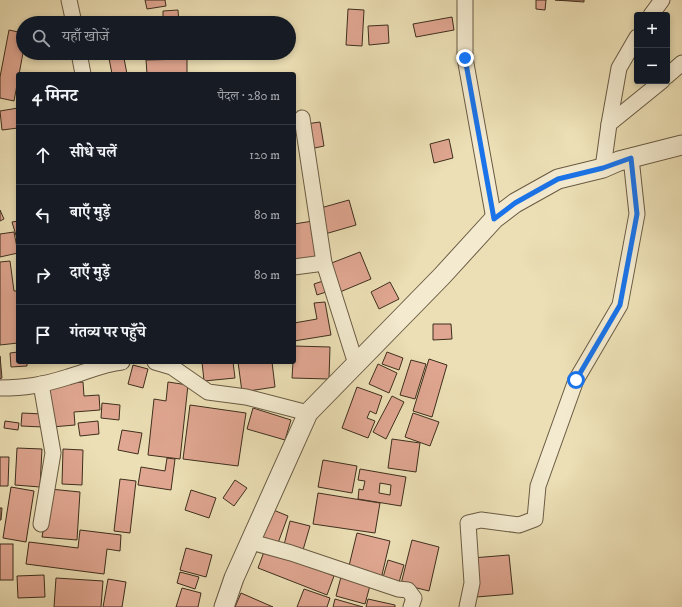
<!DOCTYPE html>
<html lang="hi">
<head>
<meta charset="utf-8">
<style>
  body { margin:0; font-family:"IM FELL DW Pica","Noto Serif Devanagari",serif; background:#242831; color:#f1f3f6 }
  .controls { position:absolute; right:12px; top:12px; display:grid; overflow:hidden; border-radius:4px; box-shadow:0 2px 6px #0003 }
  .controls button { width:36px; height:36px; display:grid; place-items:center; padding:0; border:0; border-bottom:1px solid #363941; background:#171b24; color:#f1f3f6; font:20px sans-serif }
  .stop { position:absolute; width:12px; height:12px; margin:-9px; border:3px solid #1a73e8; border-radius:50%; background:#fff }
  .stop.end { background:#1a73e8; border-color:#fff; box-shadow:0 1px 4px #0008 }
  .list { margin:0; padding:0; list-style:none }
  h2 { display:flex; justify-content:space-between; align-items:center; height:52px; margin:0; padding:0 16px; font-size:17px }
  h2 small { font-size:13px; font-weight:400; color:#9ea1a6 }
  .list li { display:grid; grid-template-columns:26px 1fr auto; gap:12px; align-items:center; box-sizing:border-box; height:60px; padding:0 16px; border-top:1px solid #363941 }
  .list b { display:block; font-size:15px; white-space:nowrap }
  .list em { font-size:13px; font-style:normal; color:#9ea1a6 }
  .icon { flex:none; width:22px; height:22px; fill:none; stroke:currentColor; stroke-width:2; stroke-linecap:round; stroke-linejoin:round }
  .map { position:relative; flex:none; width:682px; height:607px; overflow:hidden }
  .search { position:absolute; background:#171b24; box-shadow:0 2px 6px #0003; left:16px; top:16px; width:280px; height:44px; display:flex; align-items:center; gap:10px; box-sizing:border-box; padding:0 14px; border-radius:22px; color:#9ea1a6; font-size:15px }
  .panel { position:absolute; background:#171b24; box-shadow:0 2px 6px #0003; left:16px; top:72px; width:280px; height:292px; border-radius:4px }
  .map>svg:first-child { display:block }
  .building { fill:#e0a691; stroke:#3d2f1d; fill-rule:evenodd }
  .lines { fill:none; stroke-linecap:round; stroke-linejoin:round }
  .minor-casing { stroke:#695b43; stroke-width:17 }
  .tertiary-casing { stroke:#695b43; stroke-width:21 }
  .minor { stroke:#f3eacf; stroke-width:15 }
  .tertiary { stroke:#f3eacf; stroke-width:19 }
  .route { stroke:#1a73e8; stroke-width:5 }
</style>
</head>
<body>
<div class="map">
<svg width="682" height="607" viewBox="0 0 682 607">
  <rect width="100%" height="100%" fill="#ecdfb5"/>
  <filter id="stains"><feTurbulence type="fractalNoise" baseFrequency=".005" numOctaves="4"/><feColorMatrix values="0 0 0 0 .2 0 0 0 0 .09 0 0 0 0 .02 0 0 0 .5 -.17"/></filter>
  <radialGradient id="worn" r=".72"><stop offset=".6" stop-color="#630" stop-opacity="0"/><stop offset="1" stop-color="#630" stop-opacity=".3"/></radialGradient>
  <g class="building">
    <polygon points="145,0 165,0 166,6 147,9"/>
    <polygon points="536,0 546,0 545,10 536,9"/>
    <polygon points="555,0 584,0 584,2"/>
    <polygon points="348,9 364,10 362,46 346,45"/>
    <polygon points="178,10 179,23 163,23 163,11"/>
    <polygon points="452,17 454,30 416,37 413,24"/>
    <polygon points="388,25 389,43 369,45 368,26"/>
    <polygon points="9,30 23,33 23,53 14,101 0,98 0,77"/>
    <polygon points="108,53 123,53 127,74 112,74"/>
    <polygon points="126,53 162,53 127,57"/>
    <polygon points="187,59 187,74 147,74 146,60"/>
    <polygon points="18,108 18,128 2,130 0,111"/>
    <polygon points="320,122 324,146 310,149 306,124"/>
    <polygon points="449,139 453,158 434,163 430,144"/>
    <polygon points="349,200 356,225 325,234 317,209"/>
    <polygon points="0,210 4,219 0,221"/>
    <polygon points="18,221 18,242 12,222"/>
    <polygon points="313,221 321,259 294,265 294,224"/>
    <polygon points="14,232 18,253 0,257 0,234"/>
    <polygon points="360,252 371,279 340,292 329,264"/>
    <polygon points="10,261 14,291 18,291 18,343 0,345 0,262"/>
    <polygon points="326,280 329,291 317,295 314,284"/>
    <polygon points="390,282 399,299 379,309 371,292"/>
    <polygon points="325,302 331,335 294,341 294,323 317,319 314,303"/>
    <polygon points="433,324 451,324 452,339 433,340"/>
    <polygon points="294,346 330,347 329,379 292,378"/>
    <polygon points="18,352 18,362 27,362 27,366 11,367 10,353"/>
    <polygon points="387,352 403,358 399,370 382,364"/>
    <polygon points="0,356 2,378 0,379"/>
    <polygon points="429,359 447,365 432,417 413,411"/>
    <polygon points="411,360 426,364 415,399 400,395"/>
    <polygon points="202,362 233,362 235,378 204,381"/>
    <polygon points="238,362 272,362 275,387 242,392"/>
    <polygon points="378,364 397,373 389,393 369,384"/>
    <polygon points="133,365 148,369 143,388 128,384"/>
    <polygon points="83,382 84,396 99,395 100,410 74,412 75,425 52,427 48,385"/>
    <polygon points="168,382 188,385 180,459 148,455 154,399 166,401"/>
    <polygon points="357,387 382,396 376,414 370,411 367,418 375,421 368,438 342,428"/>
    <polygon points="392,396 404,402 386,439 373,432"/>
    <polygon points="102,403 120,405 119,420 101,418"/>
    <polygon points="190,405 246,413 238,466 183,459"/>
    <polygon points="253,408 291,420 285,440 247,429"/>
    <polygon points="22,413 43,414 43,427 21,426"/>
    <polygon points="413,413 439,422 430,446 405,437"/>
    <polygon points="5,421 19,423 18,430 4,428"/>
    <polygon points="98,421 99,434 80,436 78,423"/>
    <polygon points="122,430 142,433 138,454 118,450"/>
    <polygon points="392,439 420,443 416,472 388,468"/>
    <polygon points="17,448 42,449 40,487 15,485"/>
    <polygon points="63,449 83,450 82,485 62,484"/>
    <polygon points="0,457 9,457 8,486 0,486"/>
    <polygon points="167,458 175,459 171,490 138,485 141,467 165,471"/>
    <polygon points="323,460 357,466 352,493 318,487"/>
    <path d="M360,469L406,477L401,506L358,499L359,489L363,490L365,481L358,480ZM380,483L391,485L390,495L379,493Z"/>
    <polygon points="120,479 136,481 130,533 114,531"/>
    <polygon points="235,480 247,488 234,506 223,498"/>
    <polygon points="11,487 34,491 26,542 3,538"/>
    <polygon points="50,489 80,492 77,540 42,537"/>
    <polygon points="191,490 216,498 209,518 185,510"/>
    <polygon points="318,493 380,503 375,533 313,524"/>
    <polygon points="0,508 2,508 1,520 0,520"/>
    <polygon points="271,509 288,516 278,543 261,536"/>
    <polygon points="290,521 310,526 303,550 284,545"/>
    <polygon points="80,530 121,535 120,551 107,549 104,574 26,564 29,542 78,548"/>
    <polygon points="357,533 390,541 381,579 348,570"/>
    <polygon points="412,540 439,547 429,591 401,584"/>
    <rect x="0" y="544" width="13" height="36"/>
    <polygon points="186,548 212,555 206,577 180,570"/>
    <polygon points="265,549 334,576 327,595 258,568"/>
    <polygon points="509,555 513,594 476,597 472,558"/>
    <polygon points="388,560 404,565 398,586 382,581"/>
    <polygon points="180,572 199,577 195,589 177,583"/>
    <polygon points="342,573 371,582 365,604 336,596"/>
    <polygon points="44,575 45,597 18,598 17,576"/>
    <polygon points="56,578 103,581 101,607 54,607"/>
    <polygon points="108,579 126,582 122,607 103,607"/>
    <polygon points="182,588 201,593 198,607 176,607"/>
    <polygon points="304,589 330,598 327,607 297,607"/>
    <polygon points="241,593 273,607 235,607"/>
    <polygon points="335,599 363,607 333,607"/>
    <polygon points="368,599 395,605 395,607 366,607"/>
  </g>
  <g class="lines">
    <defs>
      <g id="minor">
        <polyline points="69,0 74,23"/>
        <polyline points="465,0 465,58 494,219"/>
        <polyline points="651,15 662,0"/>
        <polyline points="79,53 83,74"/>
        <polyline points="667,76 682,63"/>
        <polyline points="302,118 324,263 356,364"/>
        <polyline points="609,124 619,68 637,37"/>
        <polyline points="603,168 609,124 662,81"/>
        <polyline points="294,267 324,263"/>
        <polyline points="155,362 172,367 208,392 246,397 308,413"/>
        <path d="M0,388C25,388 43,385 68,377C86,372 103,364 122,362"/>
        <polyline points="41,524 53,453 41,384"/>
        <polyline points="251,542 291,553 398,589 408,590 414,598 411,607"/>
        <polyline points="467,607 472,583 468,523 481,520 519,525 535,519 538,486 576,380 620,305 637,214 631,158"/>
      </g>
      <polyline id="tertiary" points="224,607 234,578 308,413 442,276 494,219 515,203 558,179 603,168 619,161 682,145"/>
    </defs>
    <use href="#minor" class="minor-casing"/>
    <use href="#tertiary" class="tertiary-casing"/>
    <use href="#minor" class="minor"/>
    <use href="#tertiary" class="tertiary"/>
  </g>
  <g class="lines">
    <polyline class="route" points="465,58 494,219 515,203 558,179 603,168 631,158 637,214 620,305 576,380"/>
  </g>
  <rect width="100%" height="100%" filter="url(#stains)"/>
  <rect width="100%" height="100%" fill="url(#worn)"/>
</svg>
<div class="controls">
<button>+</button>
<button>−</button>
</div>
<div class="stop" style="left:576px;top:380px"></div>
<div class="stop end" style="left:465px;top:58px"></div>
<div class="search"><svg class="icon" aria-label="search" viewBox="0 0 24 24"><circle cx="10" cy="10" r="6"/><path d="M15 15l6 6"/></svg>यहाँ खोजें</div>
<section class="panel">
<h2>4 मिनट<small>पैदल · 280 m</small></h2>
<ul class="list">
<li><svg class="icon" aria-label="ahead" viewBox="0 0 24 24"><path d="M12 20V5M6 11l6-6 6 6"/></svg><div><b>सीधे चलें</b></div><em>120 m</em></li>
<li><svg class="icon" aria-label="left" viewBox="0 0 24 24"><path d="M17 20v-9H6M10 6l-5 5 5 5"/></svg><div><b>बाएँ मुड़ें</b></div><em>80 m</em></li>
<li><svg class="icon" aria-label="right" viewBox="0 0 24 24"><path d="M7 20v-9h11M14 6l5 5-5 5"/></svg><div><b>दाएँ मुड़ें</b></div><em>80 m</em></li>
<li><svg class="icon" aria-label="arrive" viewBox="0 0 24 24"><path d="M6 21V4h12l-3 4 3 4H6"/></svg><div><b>गंतव्य पर पहुँचे</b></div></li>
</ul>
</section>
</div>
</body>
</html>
